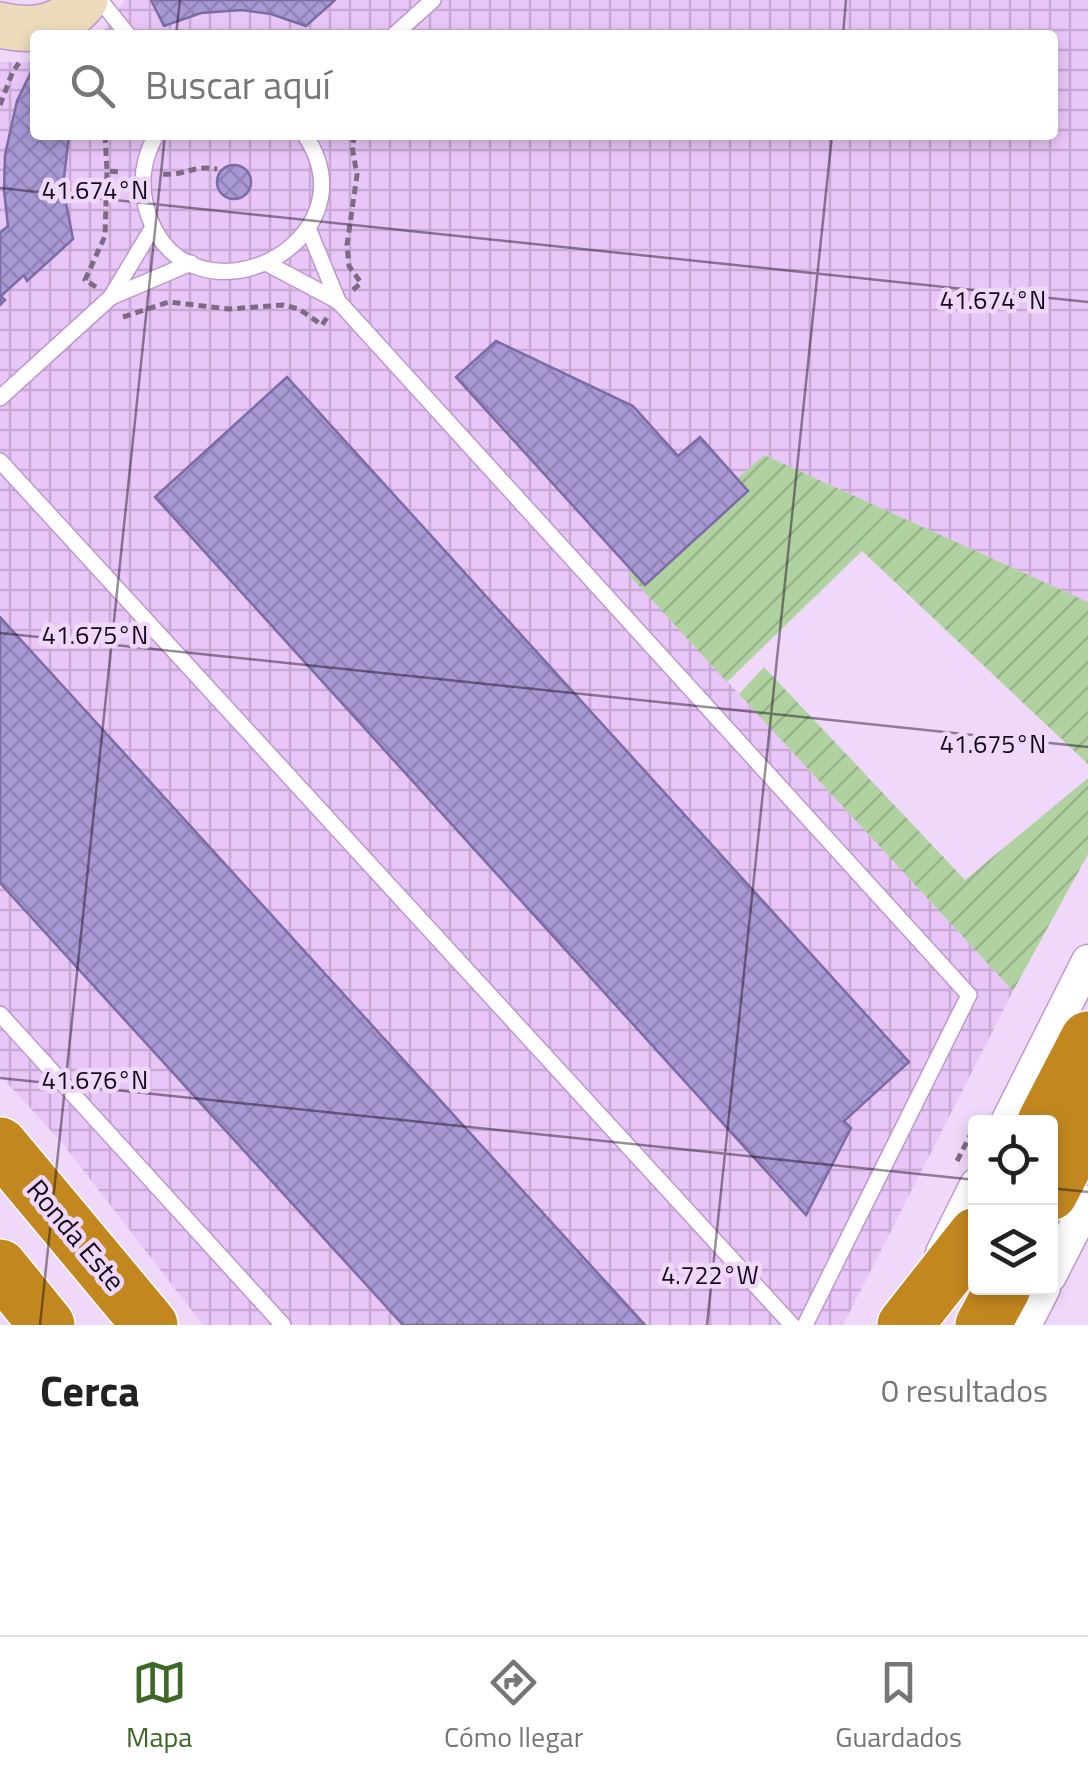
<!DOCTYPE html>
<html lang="es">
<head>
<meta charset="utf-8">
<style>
  body { margin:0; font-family:"Titillium Web",sans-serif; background:#f6f6f6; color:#222 }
  .controls { position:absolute; right:30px; bottom:30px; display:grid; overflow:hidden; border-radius:10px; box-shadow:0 5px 15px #0003 }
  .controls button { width:90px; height:90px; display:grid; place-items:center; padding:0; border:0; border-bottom:2px solid #e0e0e0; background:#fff; color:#222; font:50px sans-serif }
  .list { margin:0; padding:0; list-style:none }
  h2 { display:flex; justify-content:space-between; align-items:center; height:130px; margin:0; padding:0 40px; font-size:42px }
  h2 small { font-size:32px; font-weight:400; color:#767676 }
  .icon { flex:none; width:55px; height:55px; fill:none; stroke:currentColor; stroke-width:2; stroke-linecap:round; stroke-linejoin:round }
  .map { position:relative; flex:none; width:1088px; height:1325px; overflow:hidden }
  .search { position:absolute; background:#fff; box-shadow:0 5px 15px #0003; left:30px; right:30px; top:30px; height:110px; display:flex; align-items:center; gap:25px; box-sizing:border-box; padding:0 35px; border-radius:10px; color:#767676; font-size:38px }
  .sheet { height:310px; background:#fff }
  nav { display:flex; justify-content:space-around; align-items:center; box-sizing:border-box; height:140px; border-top:2px solid #e0e0e0; background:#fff; font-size:28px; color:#767676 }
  nav a { display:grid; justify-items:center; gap:5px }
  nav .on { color:#3d6724 }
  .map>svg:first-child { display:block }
  .industrial { fill:url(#industrial-grid) }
  .garden { fill:url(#garden-furrows) }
  .building { fill:url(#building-cross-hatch); stroke:#7b6ca4; stroke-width:2.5 }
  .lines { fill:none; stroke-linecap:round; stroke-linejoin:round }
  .lane-casing { stroke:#bd98ce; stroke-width:18 }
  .street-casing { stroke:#bd98ce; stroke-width:35 }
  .secondary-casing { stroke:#bd98ce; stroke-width:48 }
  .highway-casing { stroke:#fff; stroke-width:58 }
  .path { stroke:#7d6b84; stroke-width:5; stroke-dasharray:8 5; stroke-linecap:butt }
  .lane { stroke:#fff; stroke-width:15 }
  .street { stroke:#fff; stroke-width:32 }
  .secondary { stroke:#eddbbc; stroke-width:45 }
  .highway { stroke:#c2871f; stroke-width:55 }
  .ticks { fill:none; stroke:#16081b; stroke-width:2.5; stroke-opacity:0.45 }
  .labels { text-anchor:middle; stroke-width:9; stroke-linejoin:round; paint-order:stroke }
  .street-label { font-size:28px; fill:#16081b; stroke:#efd8f9 }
  .ticks-label { font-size:25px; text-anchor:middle; fill:#16081b; stroke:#efd8f9; stroke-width:9; stroke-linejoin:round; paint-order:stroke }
</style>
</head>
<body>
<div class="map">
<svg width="1088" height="1325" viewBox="0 0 1088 1325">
  <defs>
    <pattern id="industrial-grid" width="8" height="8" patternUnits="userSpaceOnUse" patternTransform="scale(2.5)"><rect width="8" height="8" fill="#e9c6f8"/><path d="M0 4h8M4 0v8" fill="none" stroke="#c7a9d4"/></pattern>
    <pattern id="garden-furrows" width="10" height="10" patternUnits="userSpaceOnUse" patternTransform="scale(2.5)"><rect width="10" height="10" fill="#b0d2a0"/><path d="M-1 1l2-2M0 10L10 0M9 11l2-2" fill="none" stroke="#97b389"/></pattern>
    <pattern id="building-cross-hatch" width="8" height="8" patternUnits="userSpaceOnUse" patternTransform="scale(2.5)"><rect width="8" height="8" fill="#a899d5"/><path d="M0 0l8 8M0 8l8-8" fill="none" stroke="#9082b6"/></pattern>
  </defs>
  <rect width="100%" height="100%" fill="#efd8f9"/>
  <polygon class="industrial" points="125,0 1088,0 1088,602 764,455 629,575 1013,991 843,1325 203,1325 63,1144 0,1075 0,62 35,62 35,135 1053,135 1053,35 101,35"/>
  <g class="garden">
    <polygon points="764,455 1088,602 1088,764 862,551 727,682 629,575"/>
    <polygon points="764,667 965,880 1088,778 1088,854 1013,991 739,694"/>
  </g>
  <g class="building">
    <polygon points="151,0 335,0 306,26 271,14 242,10 201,13 164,26"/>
    <polygon points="34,66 35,135 69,135 63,187 73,239 27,281 24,275 1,296 5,300 0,305 0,233 8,226 4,190 5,155 17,101"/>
    <circle cx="234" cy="182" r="17"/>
    <polygon points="496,341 633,406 678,456 700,437 748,491 645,585 456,377"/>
    <polygon points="287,377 909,1062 844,1121 851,1128 806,1215 155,497"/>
    <polygon points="0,617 645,1325 403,1325 0,883"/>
  </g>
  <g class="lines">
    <defs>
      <g id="lane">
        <polyline points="100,0 128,35"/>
        <polyline points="394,35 433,0"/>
        <path d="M156,135C141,162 139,188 149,217C192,333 377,244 305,135"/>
        <polyline points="308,228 338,301"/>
        <polyline points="268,264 338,301 969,995 805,1325"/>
        <polyline points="111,297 191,263"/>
        <polyline points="0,398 111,297 153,227"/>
        <polyline points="0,461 792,1325"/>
        <polyline points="0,1014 283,1325"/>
      </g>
      <g id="street">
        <polyline points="1007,1122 1088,961"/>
        <polyline points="942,1253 976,1185"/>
        <polyline points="1050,1276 1088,1202"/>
        <polyline points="1025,1325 1044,1288"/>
      </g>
      <path id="secondary" d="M0,25C32,33 64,28 85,0"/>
      <g id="highway">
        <polyline points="1045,1122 1088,1039"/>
        <polyline points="0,1145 150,1325"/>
        <polyline points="1050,1193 1088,1120"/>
        <polyline points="0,1267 47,1325"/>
        <polyline points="905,1325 976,1235"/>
        <polyline points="983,1325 1003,1288"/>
      </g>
    </defs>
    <use href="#lane" class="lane-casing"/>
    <use href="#street" class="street-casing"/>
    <use href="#secondary" class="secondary-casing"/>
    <use href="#highway" class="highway-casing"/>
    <g class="path">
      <polyline points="0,105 13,71 19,63"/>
      <polyline points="105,135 107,171 122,172"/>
      <path d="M163,174C185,176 191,165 217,169"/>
      <polyline points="96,287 85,280 105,236 107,171"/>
      <polyline points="353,290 361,283 349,266 347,245 357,175 352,146 355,135"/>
      <polyline points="123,317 169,302 229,309 283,305 299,309 322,325 328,316"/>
      <polyline points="957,1161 976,1124"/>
    </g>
    <use href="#lane" class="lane"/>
    <use href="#street" class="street"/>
    <use href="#secondary" class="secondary"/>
    <use href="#highway" class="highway"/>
  </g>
  <path class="ticks" d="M176,35L180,0M843,35L846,0M0,188L1088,302M0,633L1088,747M0,1078L976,1180M1050,1188L1088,1192M40,1325L165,135M707,1325L832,135"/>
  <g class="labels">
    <g class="street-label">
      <text transform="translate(76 1235) rotate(50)" y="10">Ronda Este</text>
    </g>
  </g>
  <g class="ticks-label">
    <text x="95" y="199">41.674°N</text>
    <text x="993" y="309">41.674°N</text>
    <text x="95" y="644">41.675°N</text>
    <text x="993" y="753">41.675°N</text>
    <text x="95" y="1089">41.676°N</text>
    <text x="710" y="1284">4.722°W</text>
  </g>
</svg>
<div class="controls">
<button><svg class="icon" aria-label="locate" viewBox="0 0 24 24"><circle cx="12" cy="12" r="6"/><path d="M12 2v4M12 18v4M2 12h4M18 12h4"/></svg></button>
<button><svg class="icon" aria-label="layers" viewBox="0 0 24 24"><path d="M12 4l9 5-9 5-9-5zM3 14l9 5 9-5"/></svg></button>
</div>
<div class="search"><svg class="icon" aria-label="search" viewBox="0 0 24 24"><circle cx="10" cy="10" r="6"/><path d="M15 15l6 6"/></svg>Buscar aquí</div>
</div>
<section class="sheet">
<h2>Cerca<small>0 resultados</small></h2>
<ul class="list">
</ul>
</section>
<nav>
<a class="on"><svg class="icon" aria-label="map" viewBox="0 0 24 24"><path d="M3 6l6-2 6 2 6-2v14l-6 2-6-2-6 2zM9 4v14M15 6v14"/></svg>Mapa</a>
<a><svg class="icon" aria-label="directions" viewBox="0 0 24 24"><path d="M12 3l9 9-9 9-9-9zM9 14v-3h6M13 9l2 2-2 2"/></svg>Cómo llegar</a>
<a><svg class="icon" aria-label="saved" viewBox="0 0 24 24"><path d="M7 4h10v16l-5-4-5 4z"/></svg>Guardados</a>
</nav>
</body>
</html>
